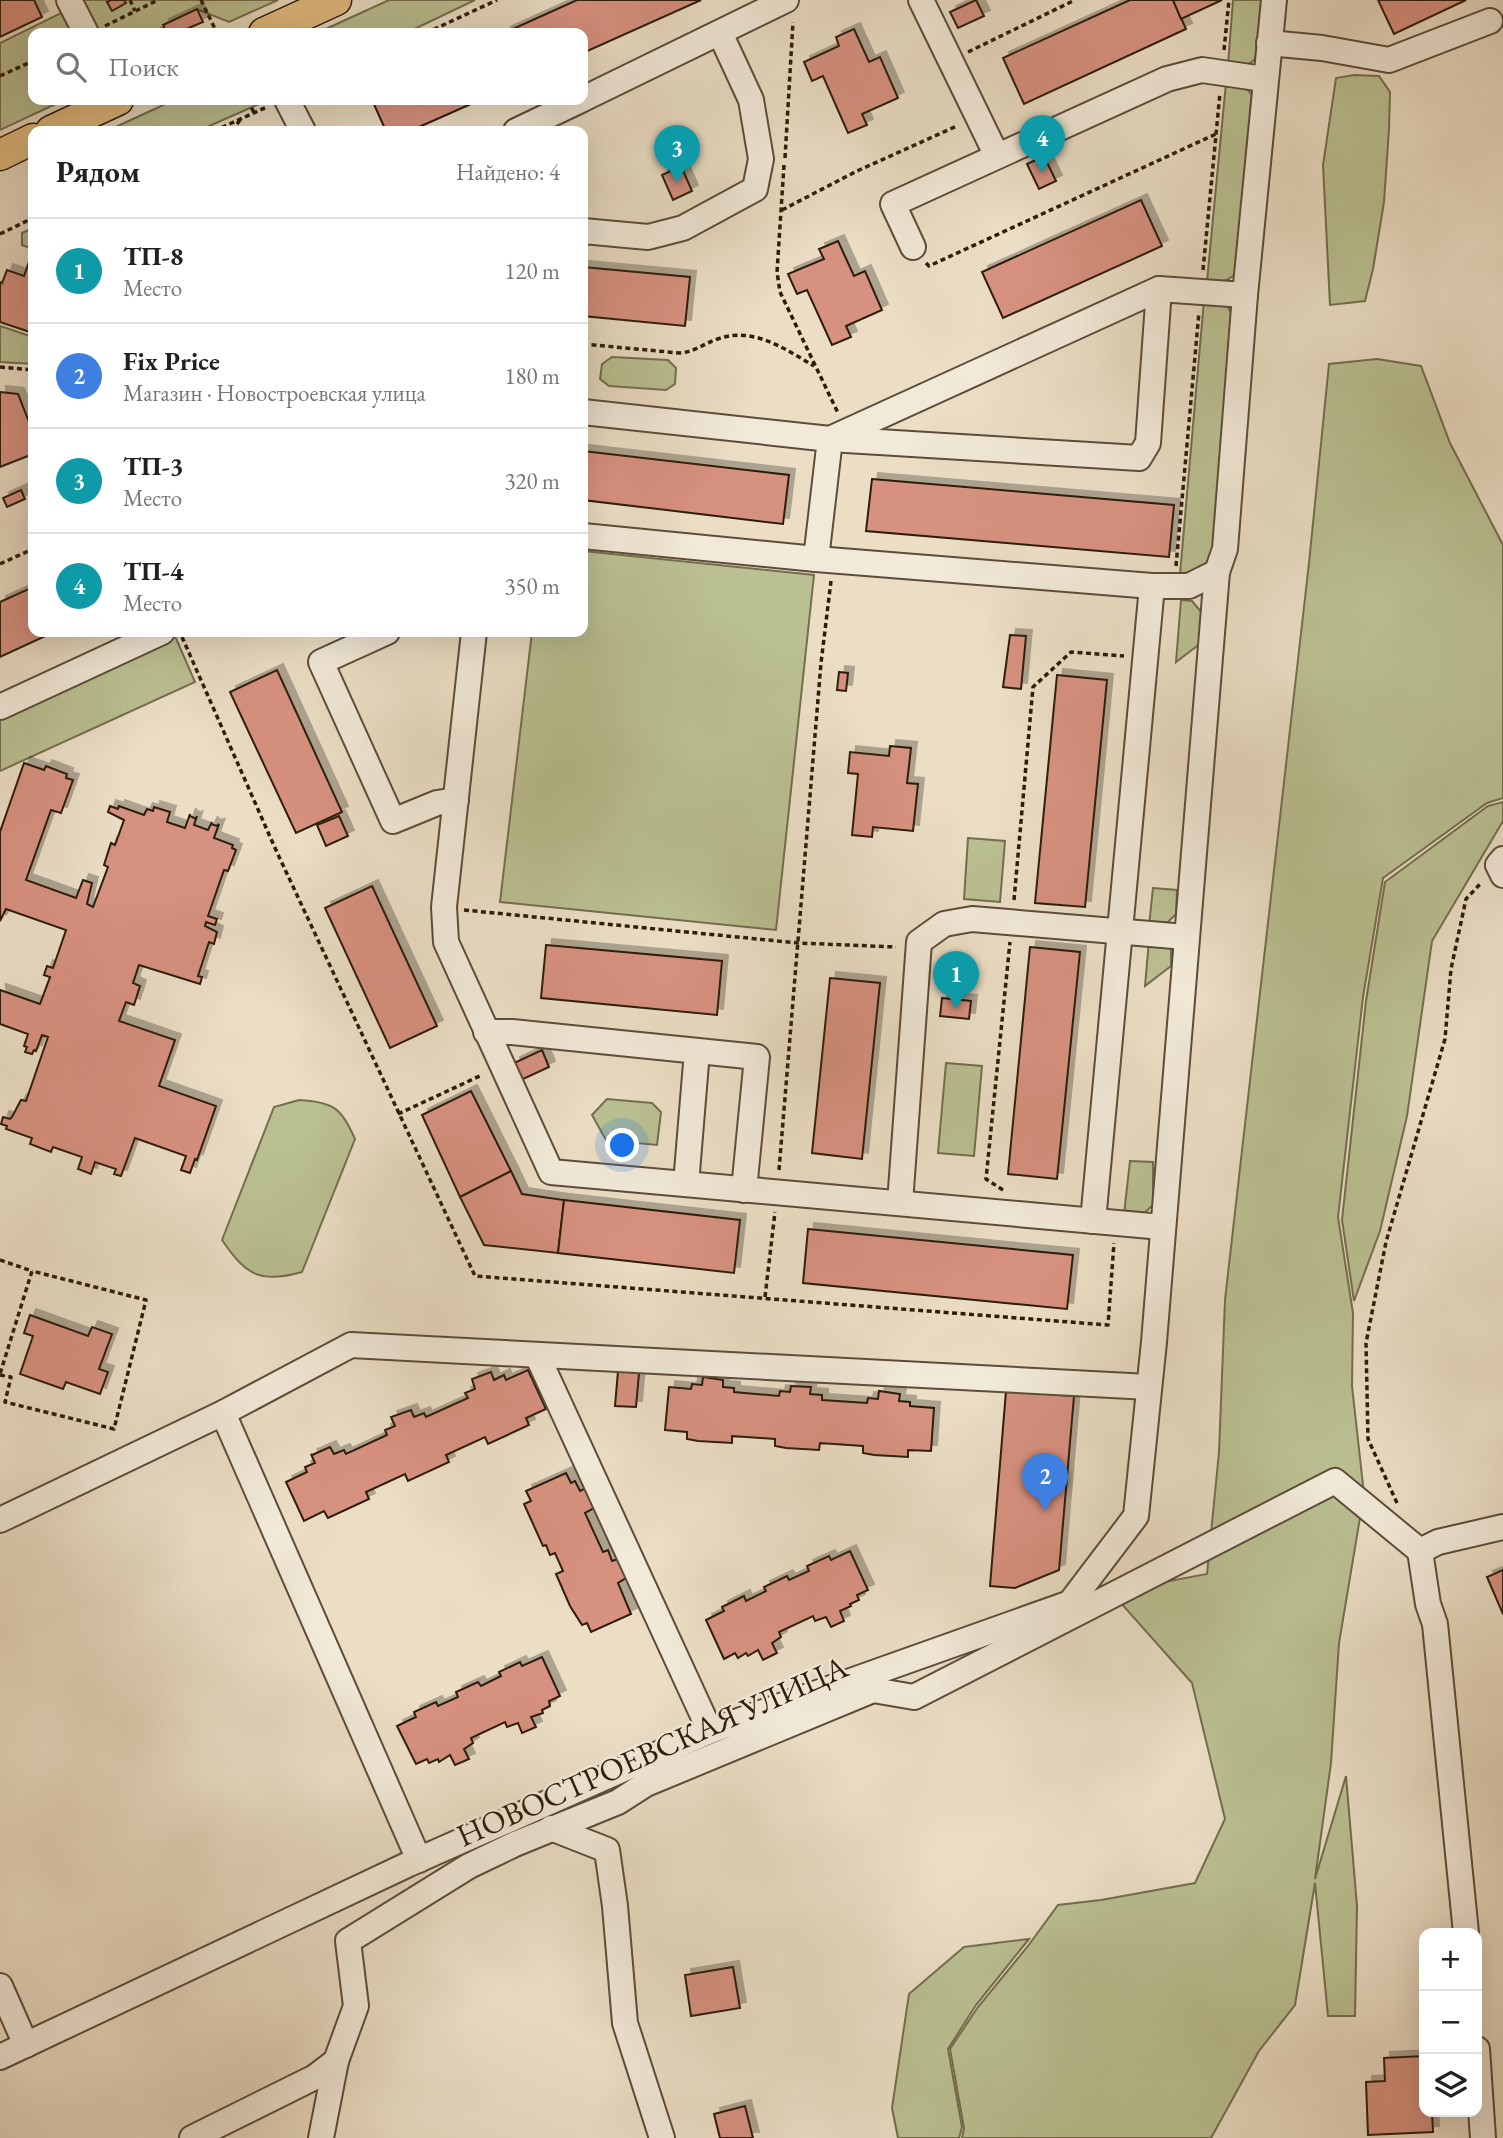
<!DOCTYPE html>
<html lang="ru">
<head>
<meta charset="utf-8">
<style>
  body { margin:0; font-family:"EB Garamond",serif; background:#f2f2f2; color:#202124 }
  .controls { position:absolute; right:21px; bottom:21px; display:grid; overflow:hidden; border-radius:14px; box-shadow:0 7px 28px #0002 }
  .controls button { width:63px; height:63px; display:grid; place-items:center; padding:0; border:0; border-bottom:2px solid #e0e0e0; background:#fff; color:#202124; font:35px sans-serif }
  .you { position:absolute; left:623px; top:1146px; width:24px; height:24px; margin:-18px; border:5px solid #fff; border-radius:50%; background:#1a73e8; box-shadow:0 0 0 10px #1a73e833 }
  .badge { display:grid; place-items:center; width:46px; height:46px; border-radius:50%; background:#0b8043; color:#fff; font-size:23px; font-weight:700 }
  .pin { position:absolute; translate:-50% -58px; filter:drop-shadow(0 2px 4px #0008) }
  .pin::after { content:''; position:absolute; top:37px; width:24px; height:21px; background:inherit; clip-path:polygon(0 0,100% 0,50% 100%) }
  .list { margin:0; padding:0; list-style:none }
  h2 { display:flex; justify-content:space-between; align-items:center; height:91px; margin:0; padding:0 28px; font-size:30px }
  h2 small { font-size:23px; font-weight:400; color:#757577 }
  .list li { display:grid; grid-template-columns:46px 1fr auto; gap:21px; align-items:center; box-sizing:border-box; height:105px; padding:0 28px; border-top:2px solid #e0e0e0 }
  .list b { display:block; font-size:26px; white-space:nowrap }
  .list p { margin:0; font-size:23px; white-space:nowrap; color:#757577 }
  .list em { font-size:23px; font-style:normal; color:#757577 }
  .icon { flex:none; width:38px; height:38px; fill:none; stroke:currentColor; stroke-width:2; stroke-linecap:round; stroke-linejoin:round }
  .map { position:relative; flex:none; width:1503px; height:2138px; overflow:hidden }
  .search { position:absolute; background:#fff; box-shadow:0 7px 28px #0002; left:28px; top:28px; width:560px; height:77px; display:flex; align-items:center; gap:18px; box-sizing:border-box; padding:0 24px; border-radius:14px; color:#757577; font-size:26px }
  .panel { position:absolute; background:#fff; box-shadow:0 7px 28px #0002; left:28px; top:126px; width:560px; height:511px; border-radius:14px }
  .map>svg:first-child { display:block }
  .green { fill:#bac092; stroke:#746e4e; stroke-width:2 }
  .building { fill:#d79180; stroke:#2d1c0a; stroke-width:2; filter:url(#shadow) }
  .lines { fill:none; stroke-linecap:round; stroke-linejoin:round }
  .minor-casing { stroke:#5c4c39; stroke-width:28 }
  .major-casing { stroke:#2d1c0a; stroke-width:33 }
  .path { stroke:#2d1c0a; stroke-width:3.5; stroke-dasharray:5 3.5; stroke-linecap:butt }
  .minor { stroke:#f2ead9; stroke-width:24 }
  .major { stroke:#e6bf82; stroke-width:30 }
  .labels { text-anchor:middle; stroke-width:5; stroke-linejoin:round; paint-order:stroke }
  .street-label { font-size:32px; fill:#2d1c0a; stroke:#f2ead9 }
</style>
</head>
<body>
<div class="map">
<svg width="1503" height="2138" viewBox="0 0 1503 2138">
  <defs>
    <filter id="shadow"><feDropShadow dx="6" dy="-6" stdDeviation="0" flood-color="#0004"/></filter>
  </defs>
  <rect width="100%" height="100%" fill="#ebdec5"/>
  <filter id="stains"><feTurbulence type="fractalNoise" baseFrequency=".00286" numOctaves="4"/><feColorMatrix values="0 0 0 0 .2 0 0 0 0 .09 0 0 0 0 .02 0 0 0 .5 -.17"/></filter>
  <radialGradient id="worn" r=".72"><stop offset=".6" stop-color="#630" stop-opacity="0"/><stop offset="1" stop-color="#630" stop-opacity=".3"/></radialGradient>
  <g class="green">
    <polygon points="80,0 278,0 229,22 199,10 151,33 96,33"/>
    <polygon points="389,0 475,0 406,33 317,33"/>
    <path d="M1233,0H1263L1258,55C1250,67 1242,66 1228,65Z"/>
    <polygon points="65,11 76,33 33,33 33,100 64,100 0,130 0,43"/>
    <polygon points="1354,75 1379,76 1390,92 1389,129 1384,202 1373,269 1365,301 1330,305 1323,165 1336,78"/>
    <path d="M1226,83C1240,86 1249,86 1254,100L1238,269C1229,283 1223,282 1207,281Z"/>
    <polygon points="174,100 268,100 198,131 107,131"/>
    <polygon points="33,228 33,249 22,245 22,233"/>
    <path d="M1204,300C1224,302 1228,302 1235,322L1214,551C1204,569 1200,570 1180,574Z"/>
    <polygon points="0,326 33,337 33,364 0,362"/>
    <polygon points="612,357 668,360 676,368 675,384 666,390 609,386 600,379 602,364"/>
    <polygon points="1377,359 1421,366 1450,443 1503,545 1503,798 1487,803 1383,878 1363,997 1338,1217 1353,1313 1352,1386 1364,1494 1339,1643 1331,1763 1315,1879 1346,1776 1357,1906 1355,2016 1328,2016 1315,1883 1295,2005 1259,2051 1211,2138 962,2138 964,2128 950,2049 978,2007 1028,1946 1058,1905 1101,1900 1195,1883 1225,1819 1192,1683 1111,1592 1207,1574 1219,1452 1225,1300 1309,563 1329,364"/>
    <polygon points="583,551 814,575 776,930 500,902 532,632 583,632"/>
    <polygon points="1181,600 1192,601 1203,614 1201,643 1176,662"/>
    <polygon points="175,636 195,682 0,771 0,717"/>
    <polygon points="1503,802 1503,821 1432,941 1407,1116 1380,1231 1354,1301 1342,1220 1366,1001 1385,882 1488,806"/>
    <polygon points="968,838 1005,841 1000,902 964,899"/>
    <polygon points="1153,888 1177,890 1176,914 1163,927 1149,926"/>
    <polygon points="1149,940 1171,945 1171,966 1145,986"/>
    <polygon points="946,1063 982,1066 974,1156 938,1153"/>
    <polygon points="607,1099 652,1103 661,1112 657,1145 606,1140 592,1115"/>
    <path d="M299,1100C334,1102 341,1108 355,1139L302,1272C260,1284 246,1275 222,1240L274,1107Z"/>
    <polygon points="1130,1161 1153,1162 1153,1205 1142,1215 1124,1214"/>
    <polygon points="1029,1939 976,2005 948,2049 962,2127 959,2138 898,2138 892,2108 909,1994 964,1947"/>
  </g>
  <g class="building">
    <polygon points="0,0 34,0 42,17 0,37"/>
    <polygon points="111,0 124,0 126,3 112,11 107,2"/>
    <polygon points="577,0 701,0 583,53 583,33 504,33"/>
    <polygon points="976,0 984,16 958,28 950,12"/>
    <polygon points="1130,0 1173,0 1186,29 1024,104 1003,58"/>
    <polygon points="1173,0 1222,0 1181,19"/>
    <polygon points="1378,0 1466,0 1394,34"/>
    <polygon points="197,9 203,22 177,33 167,33 163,25"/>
    <polygon points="854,29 869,62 880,57 898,98 862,114 867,125 848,133 823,76 812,81 804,62 839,46 836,37"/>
    <polygon points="372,100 480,100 410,131 386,131"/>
    <polygon points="1044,156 1056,181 1039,189 1027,164"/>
    <polygon points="681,166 692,191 673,200 662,175"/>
    <polygon points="1141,200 1162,246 1003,318 982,272"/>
    <polygon points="838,241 854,276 865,271 882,310 846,326 851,337 832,345 807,290 797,294 788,274 824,259 819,249"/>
    <polygon points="31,256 33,256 33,333 0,322 0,282 2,283 7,270 24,276"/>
    <polygon points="583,267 690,277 685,326 583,316"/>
    <polygon points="0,392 18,394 33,432 33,454 0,467"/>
    <polygon points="583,451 789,475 783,524 583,500"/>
    <polygon points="872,479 1174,505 1169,557 866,531"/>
    <polygon points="21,490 25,499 7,507 3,498"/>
    <polygon points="33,587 33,632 54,632 0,657 0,602"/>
    <polygon points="1010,635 1026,636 1021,689 1003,687"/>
    <polygon points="277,670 342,812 296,833 230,692"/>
    <polygon points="839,672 848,673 846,691 837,690"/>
    <polygon points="1057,675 1107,680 1085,907 1035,903"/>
    <polygon points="890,746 911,748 907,783 918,784 913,831 873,827 872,837 852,835 858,774 848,773 850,752 889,756"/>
    <polygon points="24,763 44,770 46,766 67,774 66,778 73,780 61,813 51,810 26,880 76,898 83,880 92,883 87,904 93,907 108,867 104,865 111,843 115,845 124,820 108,812 110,806 118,809 119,806 144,815 147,809 153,811 154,807 170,812 167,822 185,828 190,814 190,816 196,819 197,816 194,825 208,830 212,822 211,824 217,826 219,824 214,838 233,845 232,848 236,850 228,871 224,870 208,916 217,919 215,925 206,922 205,926 217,932 214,944 209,942 198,976 202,977 200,984 139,965 133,983 140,986 134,1005 126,1002 119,1021 175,1040 159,1086 216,1106 197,1160 195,1159 190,1173 181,1170 186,1156 135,1138 121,1176 114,1174 116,1169 95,1162 91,1174 78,1169 82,1157 53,1147 51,1152 30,1144 32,1138 6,1129 7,1126 1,1124 3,1117 10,1119 12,1117 21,1100 26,1101 48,1037 42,1035 36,1051 34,1050 32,1054 25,1052 27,1047 24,1046 28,1034 0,1024 0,990 40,1004 50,977 44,975 47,966 53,968 66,930 6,909 0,921 0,832"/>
    <polygon points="339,816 348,836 326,846 317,825"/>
    <polygon points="372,886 437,1026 390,1048 325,908"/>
    <polygon points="546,945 722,961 717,1015 541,998"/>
    <polygon points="1030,947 1080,952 1057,1179 1008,1174"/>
    <polygon points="830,978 880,983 862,1159 812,1153"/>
    <polygon points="942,998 971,1001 969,1019 940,1016"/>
    <polygon points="542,1050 549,1067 521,1080 514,1063"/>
    <polygon points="471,1091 511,1171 460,1197 422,1115"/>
    <polygon points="511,1171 522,1194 564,1200 558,1253 484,1245 460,1197"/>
    <polygon points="564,1200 740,1220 734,1273 558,1253"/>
    <polygon points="808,1229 1073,1255 1067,1309 803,1283"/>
    <polygon points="30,1315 88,1336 92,1327 112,1334 99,1369 108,1372 100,1394 66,1382 63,1389 20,1374 33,1336 24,1333"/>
    <polygon points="528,1370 546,1409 526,1418 529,1425 488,1444 485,1437 446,1455 449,1462 408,1481 405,1474 366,1492 369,1499 328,1518 324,1511 304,1521 286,1482 307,1472 305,1467 315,1463 311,1454 312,1455 330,1447 334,1454 344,1450 346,1454 387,1435 385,1430 395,1426 391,1417 411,1410 414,1417 424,1413 426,1417 468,1398 465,1393 475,1389 472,1379 491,1372 494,1380 504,1375 506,1380"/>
    <polygon points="618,1371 639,1373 636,1407 615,1406"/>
    <polygon points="703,1377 723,1380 723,1387 734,1388 734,1392 779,1396 780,1391 790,1392 791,1386 811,1387 810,1394 822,1395 822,1400 867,1403 868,1398 878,1399 879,1391 900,1394 899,1401 910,1402 910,1406 934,1408 931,1451 908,1450 908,1457 874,1455 863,1453 863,1446 820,1443 819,1450 786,1448 775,1446 775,1439 732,1436 732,1443 698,1441 687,1439 687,1432 665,1430 669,1387 691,1389 692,1384 702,1385"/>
    <polygon points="1006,1391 1074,1396 1059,1570 1015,1588 990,1586"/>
    <polygon points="566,1473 571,1483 575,1481 580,1491 588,1487 585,1489 594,1508 585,1513 603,1552 608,1550 612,1561 621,1558 626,1578 618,1583 631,1614 591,1632 587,1623 582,1625 570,1606 556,1574 563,1571 555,1553 550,1555 546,1545 543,1546 524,1504 531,1501 526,1491"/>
    <polygon points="850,1551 868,1590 857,1595 859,1600 850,1604 851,1606 840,1611 844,1621 831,1627 826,1617 815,1621 813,1616 779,1632 781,1637 772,1643 777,1653 763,1660 758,1650 748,1656 746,1653 738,1658 735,1653 724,1659 706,1620 724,1611 722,1607 744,1596 746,1601 766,1591 764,1587 787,1576 789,1580 809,1571 807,1566 829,1556 831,1560"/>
    <polygon points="1503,1570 1503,1614 1487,1577"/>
    <polygon points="542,1657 560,1696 549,1701 550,1706 542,1710 543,1713 531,1717 536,1727 522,1733 518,1723 507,1727 505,1722 471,1738 473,1743 464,1749 469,1759 455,1765 450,1755 439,1762 438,1759 429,1763 427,1759 416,1764 397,1726 416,1717 414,1712 436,1702 438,1706 458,1697 456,1692 478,1682 481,1686 501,1676 499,1672 520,1662 522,1666"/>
    <polygon points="733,1967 740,2008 691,2016 685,1975"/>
    <polygon points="1424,2056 1424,2112 1432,2112 1433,2132 1368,2135 1366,2082 1385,2081 1384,2058"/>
    <polygon points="745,2106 753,2138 720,2138 714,2114"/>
  </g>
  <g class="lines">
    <defs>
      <g id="minor">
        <polyline points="69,0 86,33"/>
        <polyline points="921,0 997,156"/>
        <polyline points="1269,43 1322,48 1389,60 1490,21"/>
        <polyline points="583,99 786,0"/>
        <polyline points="287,100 303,131"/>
        <polyline points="516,131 581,100"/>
        <polyline points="583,231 648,237 683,228 755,189 761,159 751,100 720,33"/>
        <polyline points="913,247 893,204 1167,79 1202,70 1264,79"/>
        <polyline points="583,412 830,439 1139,458 1148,443 1159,289"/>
        <polyline points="583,536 816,559 1152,586 1189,586 1217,572 1225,549 1245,295 1274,0"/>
        <polyline points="816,559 830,439 1159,289 1245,295"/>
        <polyline points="387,632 321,662 393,821 437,803 456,800"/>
        <polyline points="474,632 444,907 446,942 551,1172 1162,1227"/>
        <polyline points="0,707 162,632"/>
        <polyline points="1503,859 1498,865 1503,875"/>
        <polyline points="486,1032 512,1032 757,1057 744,1190"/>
        <polyline points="686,1184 697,1051"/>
        <polyline points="900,1203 919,942 944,924 972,919 1186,937"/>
        <polyline points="1093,1221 1152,586"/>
        <polyline points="537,1355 710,1731"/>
        <polyline points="0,1520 223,1413"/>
        <polyline points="1420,1551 1428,1604 1435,1624 1466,1933"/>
        <polyline points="551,1828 607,1850 615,1906 625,2023 662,2138"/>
        <polyline points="419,1860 223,1413 351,1345 1149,1387"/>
        <polyline points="0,1986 26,2045"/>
        <polyline points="1477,2049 1483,2138"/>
        <polyline points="0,2057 409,1864 710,1731 1070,1603 1136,1516 1154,1342 1217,572"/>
        <polyline points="192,2138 315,2077 336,2061 356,2006 348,1941 469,1866 515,1844 618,1802 646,1784 873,1690 914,1697 1335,1481 1420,1551 1438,1542 1503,1527"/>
        <polyline points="321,2138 336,2061"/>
      </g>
      <g id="major">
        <polyline points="264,33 336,0"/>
        <polyline points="51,131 118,100"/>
        <polyline points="0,155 33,139"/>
      </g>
    </defs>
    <use href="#minor" class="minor-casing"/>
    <use href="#major" class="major-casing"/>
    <g class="path">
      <polyline points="130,0 135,11"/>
      <polyline points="201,0 217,33"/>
      <polyline points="105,26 158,0"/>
      <polyline points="426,33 497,0"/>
      <polyline points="1224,50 1229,0"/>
      <polyline points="968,52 1075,0"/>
      <polyline points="0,76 33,61"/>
      <polyline points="248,100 254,113"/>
      <polyline points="214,131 267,107"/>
      <polyline points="232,131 240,120"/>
      <polyline points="785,158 793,22"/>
      <polyline points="784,165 777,272 780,292 838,413"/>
      <polyline points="782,210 857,171 957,126"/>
      <polyline points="0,234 33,218"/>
      <polyline points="926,263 929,266 1216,134"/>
      <polyline points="1203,270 1220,93"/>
      <path d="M583,344L679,353C696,352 705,342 721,338C754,327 787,350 814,366"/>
      <polyline points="0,367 33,370"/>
      <polyline points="0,564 33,549"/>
      <polyline points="1176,566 1199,312"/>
      <polyline points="182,637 275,848 475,1276 1108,1325 1114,1243"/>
      <polyline points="1014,900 1033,687 1071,652 1124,656"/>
      <polyline points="464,910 798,943 896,947"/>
      <polyline points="398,1114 482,1075"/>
      <polyline points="779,1170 821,663 831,581"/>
      <polyline points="1003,1190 986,1179 1010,942"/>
      <polyline points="0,1260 32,1271 0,1374"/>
      <polyline points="765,1297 775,1212"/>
      <polyline points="0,1375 11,1377 5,1402 114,1429 146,1300 32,1271"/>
      <polyline points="1397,1503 1368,1439 1366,1343 1386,1242 1445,1039 1451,969 1466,899 1482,882"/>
    </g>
    <use href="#minor" class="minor"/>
    <use href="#major" class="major"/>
  </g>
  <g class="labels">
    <g class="street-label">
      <text transform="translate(652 1751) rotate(-24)" y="11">НОВОСТРОЕВСКАЯ УЛИЦА</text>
    </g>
  </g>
  <rect width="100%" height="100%" filter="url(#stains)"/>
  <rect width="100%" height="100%" fill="url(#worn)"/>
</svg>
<div class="controls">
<button>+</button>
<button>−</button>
<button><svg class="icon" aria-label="layers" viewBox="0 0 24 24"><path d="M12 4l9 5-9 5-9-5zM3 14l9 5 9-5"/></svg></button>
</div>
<div class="you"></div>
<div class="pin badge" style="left:956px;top:1009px;background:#0f9aa8">1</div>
<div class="pin badge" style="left:1045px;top:1511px;background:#3f7fe0">2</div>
<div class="pin badge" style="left:677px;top:183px;background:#0f9aa8">3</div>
<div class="pin badge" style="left:1042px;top:173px;background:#0f9aa8">4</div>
<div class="search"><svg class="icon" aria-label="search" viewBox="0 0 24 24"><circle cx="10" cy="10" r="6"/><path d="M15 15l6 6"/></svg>Поиск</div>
<section class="panel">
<h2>Рядом<small>Найдено: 4</small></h2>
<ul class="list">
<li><span class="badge" style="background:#0f9aa8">1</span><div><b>ТП-8</b><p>Место</p></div><em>120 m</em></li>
<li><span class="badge" style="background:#3f7fe0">2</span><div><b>Fix Price</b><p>Магазин · Новостроевская улица</p></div><em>180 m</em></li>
<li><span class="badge" style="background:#0f9aa8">3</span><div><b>ТП-3</b><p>Место</p></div><em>320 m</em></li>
<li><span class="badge" style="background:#0f9aa8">4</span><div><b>ТП-4</b><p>Место</p></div><em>350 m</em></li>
</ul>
</section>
</div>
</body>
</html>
